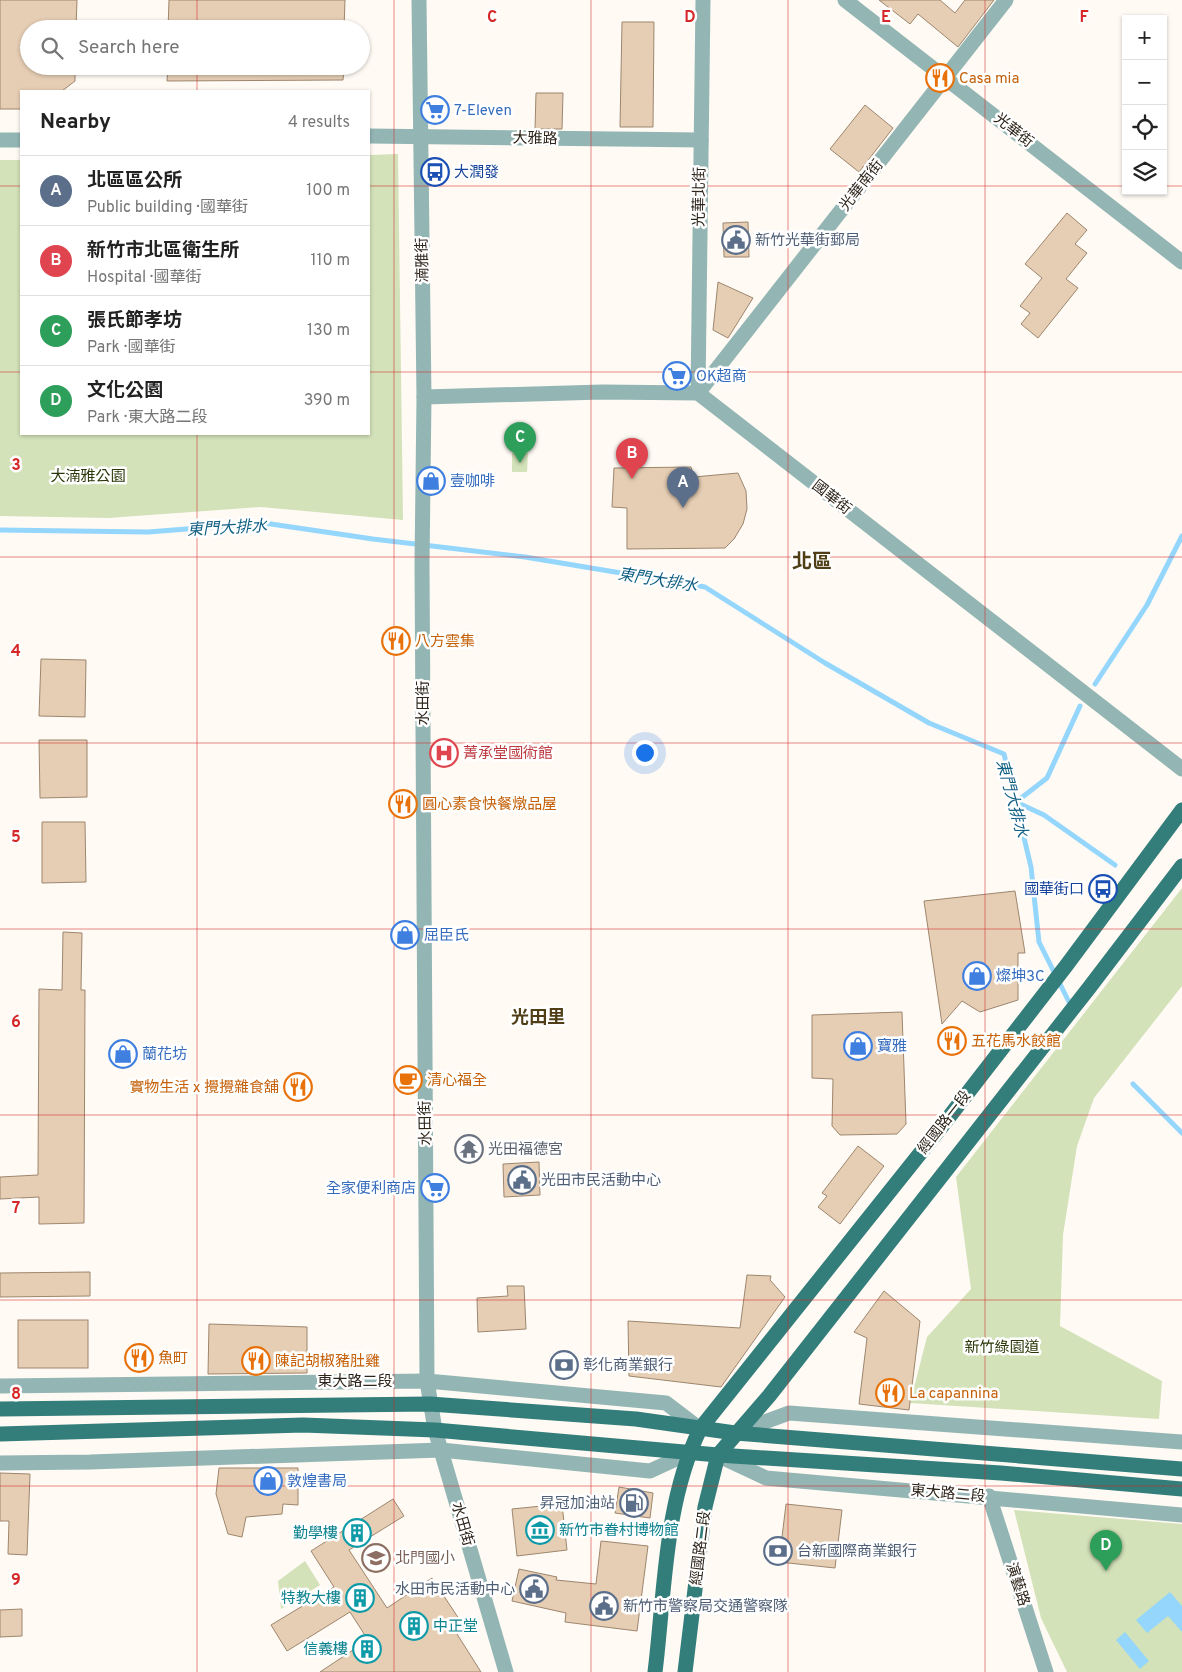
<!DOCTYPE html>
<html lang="en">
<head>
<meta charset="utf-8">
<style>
  body { margin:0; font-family:Overpass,"Noto Sans TC",sans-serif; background:#f2f2f2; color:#222 }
  .controls { position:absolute; right:15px; top:15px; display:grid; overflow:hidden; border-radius:0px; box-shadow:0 1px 4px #0004 }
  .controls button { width:45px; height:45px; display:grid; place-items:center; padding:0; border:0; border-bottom:1px solid #e0e0e0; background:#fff; color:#222; font:25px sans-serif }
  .you { position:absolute; left:644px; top:752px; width:18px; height:18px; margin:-12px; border:4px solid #fff; border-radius:50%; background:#1a73e8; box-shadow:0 0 0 8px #1a73e833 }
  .badge { display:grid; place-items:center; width:32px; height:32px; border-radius:50%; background:#936f16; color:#fff; font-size:16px; font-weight:700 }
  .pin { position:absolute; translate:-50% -41px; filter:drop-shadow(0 1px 2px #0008) }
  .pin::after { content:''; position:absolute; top:26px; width:18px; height:15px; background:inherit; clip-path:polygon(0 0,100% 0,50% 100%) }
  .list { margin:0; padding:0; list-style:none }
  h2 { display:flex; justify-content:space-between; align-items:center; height:65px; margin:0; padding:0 20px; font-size:21px }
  h2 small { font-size:16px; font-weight:400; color:#767676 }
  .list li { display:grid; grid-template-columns:32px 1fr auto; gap:15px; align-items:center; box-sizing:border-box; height:70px; padding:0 20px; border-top:1px solid #e0e0e0 }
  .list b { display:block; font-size:19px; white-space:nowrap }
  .list p { margin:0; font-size:16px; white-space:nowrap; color:#767676 }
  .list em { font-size:16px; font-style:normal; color:#767676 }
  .icon { flex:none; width:28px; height:28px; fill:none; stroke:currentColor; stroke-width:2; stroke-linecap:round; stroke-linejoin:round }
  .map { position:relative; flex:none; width:1182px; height:1672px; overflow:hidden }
  .search { position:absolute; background:#fff; box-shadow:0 1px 4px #0004; left:20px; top:20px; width:350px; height:55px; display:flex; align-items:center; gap:12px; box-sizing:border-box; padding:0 18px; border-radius:28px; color:#767676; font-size:19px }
  .panel { position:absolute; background:#fff; box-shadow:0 1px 4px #0004; left:20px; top:90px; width:350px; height:345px; border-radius:0px }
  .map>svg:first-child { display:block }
  .green { fill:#d3e2b9 }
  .water { fill:#95d6fd }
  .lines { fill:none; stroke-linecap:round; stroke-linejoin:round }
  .stream { stroke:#95d6fd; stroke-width:5 }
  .building { fill:#e6ceb4; stroke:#9d866e }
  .minor { stroke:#93b6b4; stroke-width:15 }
  .major { stroke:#337d7a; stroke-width:15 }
  .grid { fill:none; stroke:#d62828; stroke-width:1; stroke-opacity:0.55 }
  .labels { text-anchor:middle; stroke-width:5; stroke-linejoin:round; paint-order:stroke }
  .food-label { font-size:15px; fill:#c56008; stroke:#fff; text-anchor:start }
  .shop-label { font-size:15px; fill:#366cbe; stroke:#fff; text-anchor:start }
  .street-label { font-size:15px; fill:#2d241a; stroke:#fff }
  .transit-label { font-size:15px; fill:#164399; stroke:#fff; text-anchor:start }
  .service-label { font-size:15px; fill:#4e5e75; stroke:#fff; text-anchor:start }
  .park-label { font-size:15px; fill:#2b3708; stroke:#fff }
  .health-label { font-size:15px; fill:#be3a42; stroke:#fff; text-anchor:start }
  .worship-label { font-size:15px; fill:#5b616d; stroke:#fff; text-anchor:start }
  .culture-label { font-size:15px; fill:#0d838f; stroke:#fff; text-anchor:end }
  .education-label { font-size:15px; fill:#785e54; stroke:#fff; text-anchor:start }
  .water-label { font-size:16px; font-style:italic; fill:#105f84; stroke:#fff }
  .quarter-label { font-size:18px; font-weight:bold; fill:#503e17; stroke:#fff }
  .district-label { font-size:20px; font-weight:bold; fill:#503e17; stroke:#fff }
  .grid-label { font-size:16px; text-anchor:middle; font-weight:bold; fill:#d62828; stroke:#fff; stroke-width:5; stroke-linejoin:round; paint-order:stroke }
</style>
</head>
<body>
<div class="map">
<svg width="1182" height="1672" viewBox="0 0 1182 1672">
  <rect width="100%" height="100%" fill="#fffaf4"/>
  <g class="green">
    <polygon points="398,154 403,520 261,507 108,518 0,516 0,160 21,160 21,434 369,434 369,155"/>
    <polygon points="512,453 528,453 527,472 512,472"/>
    <polygon points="1182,888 1182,986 1094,1098 1077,1146 1063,1235 1060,1326 1162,1381 1159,1419 910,1403 927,1337 971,1289 956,1177"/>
    <polygon points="1014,1510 1182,1524 1182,1672 1067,1672 1041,1618"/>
    <polygon points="305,1561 320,1585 281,1609 278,1581"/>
  </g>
  <g class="water">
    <polygon points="1170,1592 1182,1606 1182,1632 1168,1616 1147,1633 1136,1620"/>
    <polygon points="1125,1632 1149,1661 1140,1669 1116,1640"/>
  </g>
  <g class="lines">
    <g class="stream">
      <polyline points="0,530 148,532 264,523 373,539 525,557 705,587 825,663 929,723 1004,754 1031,867 1039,942 1071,1006"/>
      <polyline points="1095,684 1147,605 1182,536"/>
      <polyline points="1080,706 1047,778 1016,802 1044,815 1115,865"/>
      <polyline points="1133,1084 1182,1133"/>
    </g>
  </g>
  <g class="building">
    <polygon points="0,0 77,0 76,29 29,29 29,66 75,66 75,81 62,91 21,91 21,109 0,109"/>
    <polygon points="169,0 345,0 344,29 168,29"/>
    <polygon points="879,0 940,0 955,13 965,0 994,0 958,47 918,14 910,24"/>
    <polygon points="622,22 654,22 653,127 620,127"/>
    <polygon points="168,66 344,66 343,80 167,81"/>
    <polygon points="536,93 563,93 562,129 535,129"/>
    <polygon points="865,105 893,128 859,172 830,149"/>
    <polygon points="1067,213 1087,230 1075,244 1087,253 1066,279 1078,288 1038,338 1021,324 1030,313 1020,306 1042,278 1025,264"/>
    <polygon points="748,222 749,257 724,257 723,223"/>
    <polygon points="718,282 753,298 728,338 713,330"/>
    <polygon points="691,467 694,477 738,473 746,491 747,509 743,524 734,539 725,548 627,549 627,508 612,507 614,468"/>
    <polygon points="41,659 86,660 85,717 39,716"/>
    <polygon points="39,740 87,740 87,797 40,798"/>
    <polygon points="42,822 85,822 86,882 42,883"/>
    <polygon points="1015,891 1025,953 1018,953 1018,1000 980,1012 962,1001 942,1024 924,901"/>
    <polygon points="63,932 82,933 81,990 85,990 84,1223 39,1224 39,1197 0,1199 0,1177 38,1175 39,989 62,990"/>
    <polygon points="902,1012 906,1124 897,1134 840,1135 832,1126 833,1079 812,1078 812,1015"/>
    <polygon points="858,1146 884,1166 840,1224 818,1207 827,1196 822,1193"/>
    <polygon points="539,1162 540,1195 504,1197 503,1164"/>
    <polygon points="90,1272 90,1296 0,1297 0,1273"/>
    <polygon points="747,1275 771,1276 770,1280 785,1297 721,1387 629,1376 628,1321 740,1328"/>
    <polygon points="507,1286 524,1286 526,1329 478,1332 477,1298 508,1296"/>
    <polygon points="884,1291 920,1321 909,1410 859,1404 867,1338 854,1332"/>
    <rect x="18" y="1320" width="70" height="48"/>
    <polygon points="209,1324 307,1327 307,1373 208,1374"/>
    <polygon points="219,1468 298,1468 298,1505 283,1504 282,1514 246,1517 242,1537 228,1534 216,1494"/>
    <polygon points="0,1473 30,1474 27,1555 8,1554 9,1521 0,1521"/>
    <polygon points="619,1487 653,1493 650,1518 615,1513"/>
    <polygon points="393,1499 404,1516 349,1550 387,1608 432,1578 465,1628 457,1634 481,1672 320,1672 368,1640 350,1612 287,1651 271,1625 334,1587 311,1551"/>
    <polygon points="562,1504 567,1550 517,1556 512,1509"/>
    <polygon points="786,1504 842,1510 835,1568 779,1562"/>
    <polygon points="601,1541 648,1546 637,1631 565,1622 566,1613 512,1601 519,1569 557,1577 556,1580 596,1584"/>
    <polygon points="22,1609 22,1636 0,1637 0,1610"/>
  </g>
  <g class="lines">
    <g class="minor">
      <polyline points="419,0 424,397 422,564 427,1381 435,1430 506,1672"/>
      <polyline points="845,0 1182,262"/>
      <polyline points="369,136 701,140"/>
      <polyline points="0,140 21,140"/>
      <polyline points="698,393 1006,0"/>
      <polyline points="698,393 703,0"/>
      <polyline points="424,397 602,392 698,393 1182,769"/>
      <polyline points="0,1386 427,1381 666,1403 700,1429"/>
      <polyline points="735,1433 789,1413 1182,1442"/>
      <polyline points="719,1456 766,1478 1182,1515"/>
      <polyline points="0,1463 90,1462 441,1450 650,1471 689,1453"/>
      <polyline points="989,1496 1046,1672"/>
    </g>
    <g class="major">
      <polyline points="0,1409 430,1404 636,1419 735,1433 1182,1469"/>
      <polyline points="0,1434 303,1425 435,1430 718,1455 1001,1473 1182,1489"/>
      <path d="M655,1672C665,1591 664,1504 700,1429L942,1126L1066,966L1182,810"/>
      <polyline points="685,1672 705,1507 718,1455 769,1396 1089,988 1182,866"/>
    </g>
  </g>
  <path class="grid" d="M197,0V29M394,0V1672M591,0V1672M788,0V1672M985,0V1672M197,66V91M0,186H21M369,186H1126M1163,186H1182M0,372H21M369,372H1182M197,434V1672M0,557H1182M0,743H1182M0,929H1182M0,1115H1182M0,1300H1182M0,1486H1182"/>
  <defs>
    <symbol id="restaurant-ring" viewBox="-11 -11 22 22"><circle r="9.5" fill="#fff" stroke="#e8710a" stroke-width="1.5"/><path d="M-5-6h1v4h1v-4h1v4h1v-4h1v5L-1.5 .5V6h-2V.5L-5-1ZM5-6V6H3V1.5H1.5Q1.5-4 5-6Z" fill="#e8710a"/></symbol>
    <symbol id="supermarket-ring" viewBox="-11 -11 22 22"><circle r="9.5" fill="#fff" stroke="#3f7fe0" stroke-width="1.5"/><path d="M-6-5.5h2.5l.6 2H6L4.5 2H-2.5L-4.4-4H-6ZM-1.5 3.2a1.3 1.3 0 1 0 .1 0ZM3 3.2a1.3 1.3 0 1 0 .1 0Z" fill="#3f7fe0"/></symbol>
    <symbol id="bus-ring" viewBox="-11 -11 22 22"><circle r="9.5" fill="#fff" stroke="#1a4fb4" stroke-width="1.5"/><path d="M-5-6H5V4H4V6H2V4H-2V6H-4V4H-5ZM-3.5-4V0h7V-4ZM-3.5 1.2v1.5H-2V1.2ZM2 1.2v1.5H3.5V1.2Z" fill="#1a4fb4"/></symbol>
    <symbol id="civic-ring" viewBox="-11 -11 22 22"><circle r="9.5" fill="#fff" stroke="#5c6f8a" stroke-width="1.5"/><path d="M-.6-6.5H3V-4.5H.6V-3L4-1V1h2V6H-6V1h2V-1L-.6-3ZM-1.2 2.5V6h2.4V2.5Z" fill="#5c6f8a"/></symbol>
    <symbol id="shop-ring" viewBox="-11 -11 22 22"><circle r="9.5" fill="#fff" stroke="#3f7fe0" stroke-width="1.5"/><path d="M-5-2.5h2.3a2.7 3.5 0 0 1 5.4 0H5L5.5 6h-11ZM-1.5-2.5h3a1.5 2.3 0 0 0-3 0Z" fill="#3f7fe0"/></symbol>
    <symbol id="hospital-ring" viewBox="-11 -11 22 22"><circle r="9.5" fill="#fff" stroke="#e0444e" stroke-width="1.5"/><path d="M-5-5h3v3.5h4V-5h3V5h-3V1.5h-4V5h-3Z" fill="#e0444e"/></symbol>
    <symbol id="cafe-ring" viewBox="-11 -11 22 22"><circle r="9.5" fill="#fff" stroke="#e8710a" stroke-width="1.5"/><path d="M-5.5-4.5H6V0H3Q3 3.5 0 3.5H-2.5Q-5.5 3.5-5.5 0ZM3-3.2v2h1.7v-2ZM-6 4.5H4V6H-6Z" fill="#e8710a"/></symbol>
    <symbol id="temple-ring" viewBox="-11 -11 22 22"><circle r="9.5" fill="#fff" stroke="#6b7280" stroke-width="1.5"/><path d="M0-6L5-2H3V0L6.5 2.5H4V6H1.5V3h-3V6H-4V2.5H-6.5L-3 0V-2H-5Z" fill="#6b7280"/></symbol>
    <symbol id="bank-ring" viewBox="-11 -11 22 22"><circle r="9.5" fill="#fff" stroke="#5c6f8a" stroke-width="1.5"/><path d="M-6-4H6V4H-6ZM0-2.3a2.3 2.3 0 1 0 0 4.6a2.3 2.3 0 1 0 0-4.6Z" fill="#5c6f8a"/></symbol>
    <symbol id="fuel-ring" viewBox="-11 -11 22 22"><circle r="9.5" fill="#fff" stroke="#5c6f8a" stroke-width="1.5"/><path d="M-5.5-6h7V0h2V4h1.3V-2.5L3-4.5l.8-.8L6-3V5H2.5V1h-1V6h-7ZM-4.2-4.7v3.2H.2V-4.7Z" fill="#5c6f8a"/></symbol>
    <symbol id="museum-ring" viewBox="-11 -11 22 22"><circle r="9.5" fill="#fff" stroke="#0f9aa8" stroke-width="1.5"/><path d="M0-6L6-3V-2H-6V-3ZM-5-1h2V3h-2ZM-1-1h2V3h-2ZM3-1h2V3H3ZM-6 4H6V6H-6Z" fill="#0f9aa8"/></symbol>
    <symbol id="building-ring" viewBox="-11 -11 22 22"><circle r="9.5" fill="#fff" stroke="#0f9aa8" stroke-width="1.5"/><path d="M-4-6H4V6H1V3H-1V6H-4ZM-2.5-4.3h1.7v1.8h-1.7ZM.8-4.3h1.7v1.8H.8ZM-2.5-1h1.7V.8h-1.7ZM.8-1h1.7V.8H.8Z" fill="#0f9aa8"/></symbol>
    <symbol id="school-ring" viewBox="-11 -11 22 22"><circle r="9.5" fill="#fff" stroke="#8d6e63" stroke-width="1.5"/><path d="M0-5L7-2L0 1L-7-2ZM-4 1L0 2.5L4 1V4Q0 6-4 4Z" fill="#8d6e63"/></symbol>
  </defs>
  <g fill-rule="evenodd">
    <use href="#restaurant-ring" x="924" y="62" width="32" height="32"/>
    <use href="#supermarket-ring" x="419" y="94" width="32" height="32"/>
    <use href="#bus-ring" x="419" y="156" width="32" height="32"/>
    <use href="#civic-ring" x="720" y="224" width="32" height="32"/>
    <use href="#supermarket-ring" x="661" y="360" width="32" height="32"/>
    <use href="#shop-ring" x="415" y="465" width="32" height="32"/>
    <use href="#restaurant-ring" x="380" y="625" width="32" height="32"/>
    <use href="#hospital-ring" x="428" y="737" width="32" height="32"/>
    <use href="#restaurant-ring" x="387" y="788" width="32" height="32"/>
    <use href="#bus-ring" x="1087" y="873" width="32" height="32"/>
    <use href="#shop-ring" x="389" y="919" width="32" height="32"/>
    <use href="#shop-ring" x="961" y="960" width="32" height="32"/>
    <use href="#restaurant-ring" x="936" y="1025" width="32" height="32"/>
    <use href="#shop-ring" x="842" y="1030" width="32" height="32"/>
    <use href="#shop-ring" x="107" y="1038" width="32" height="32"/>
    <use href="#cafe-ring" x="392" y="1064" width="32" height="32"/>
    <use href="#restaurant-ring" x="282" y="1071" width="32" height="32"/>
    <use href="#temple-ring" x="453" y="1133" width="32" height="32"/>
    <use href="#civic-ring" x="506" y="1164" width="32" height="32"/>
    <use href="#supermarket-ring" x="419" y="1172" width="32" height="32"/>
    <use href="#restaurant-ring" x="123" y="1342" width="32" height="32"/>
    <use href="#restaurant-ring" x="240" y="1345" width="32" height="32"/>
    <use href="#bank-ring" x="548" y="1349" width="32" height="32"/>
    <use href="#restaurant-ring" x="874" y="1377" width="32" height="32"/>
    <use href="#shop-ring" x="252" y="1465" width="32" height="32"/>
    <use href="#fuel-ring" x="618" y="1487" width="32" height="32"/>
    <use href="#museum-ring" x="524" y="1514" width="32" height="32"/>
    <use href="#building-ring" x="341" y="1517" width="32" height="32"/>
    <use href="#bank-ring" x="762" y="1535" width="32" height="32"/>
    <use href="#school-ring" x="360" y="1542" width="32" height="32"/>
    <use href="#civic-ring" x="518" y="1573" width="32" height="32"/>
    <use href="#building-ring" x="344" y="1582" width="32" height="32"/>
    <use href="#civic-ring" x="588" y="1590" width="32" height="32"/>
    <use href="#building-ring" x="398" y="1610" width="32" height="32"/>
    <use href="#building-ring" x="351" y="1633" width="32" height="32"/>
  </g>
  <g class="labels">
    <g class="food-label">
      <text x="959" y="83">Casa mia</text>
      <text x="415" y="646">八方雲集</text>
      <text x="422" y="809">圓心素食快餐燉品屋</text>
      <text x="971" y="1046">五花馬水餃館</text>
      <text x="427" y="1085">清心福全</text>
      <text x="279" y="1092" text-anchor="end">實物生活 x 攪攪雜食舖</text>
      <text x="158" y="1363">魚町</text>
      <text x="275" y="1366">陳記胡椒豬肚雞</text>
      <text x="909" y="1398">La capannina</text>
    </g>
    <g class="shop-label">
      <text x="454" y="115">7-Eleven</text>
      <text x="696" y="381">OK超商</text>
      <text x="450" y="486">壹咖啡</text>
      <text x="424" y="940">屈臣氏</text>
      <text x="996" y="981">燦坤3C</text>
      <text x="877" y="1051">寶雅</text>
      <text x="142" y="1059">蘭花坊</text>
      <text x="416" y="1193" text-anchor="end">全家便利商店</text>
      <text x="287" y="1486">敦煌書局</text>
    </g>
    <g class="street-label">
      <text transform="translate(1014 130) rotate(38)" y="5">光華街</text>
      <text transform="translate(535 138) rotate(1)" y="5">大雅路</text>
      <text transform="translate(861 185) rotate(-52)" y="5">光華南街</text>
      <text transform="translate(699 197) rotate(-89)" y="5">光華北街</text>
      <text transform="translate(422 260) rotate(-91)" y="5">湳雅街</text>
      <text transform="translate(832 497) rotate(38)" y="5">國華街</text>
      <text transform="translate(423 703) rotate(-90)" y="5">水田街</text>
      <text transform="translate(944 1122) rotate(-52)" y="5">經國路一段</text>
      <text transform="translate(425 1123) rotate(-91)" y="5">水田街</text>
      <text x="355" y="1386">東大路二段</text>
      <text transform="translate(948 1493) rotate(5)" y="5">東大路二段</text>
      <text transform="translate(463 1524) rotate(74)" y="5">水田街</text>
      <text transform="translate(700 1548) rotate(-83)" y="5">經國路二段</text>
      <text transform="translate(1018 1584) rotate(72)" y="5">演藝路</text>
    </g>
    <g class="transit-label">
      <text x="454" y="177">大潤發</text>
      <text x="1084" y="894" text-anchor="end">國華街口</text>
    </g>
    <g class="service-label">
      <text x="755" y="245">新竹光華街郵局</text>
      <text x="541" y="1185">光田市民活動中心</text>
      <text x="583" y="1370">彰化商業銀行</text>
      <text x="615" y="1508" text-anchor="end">昇冠加油站</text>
      <text x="797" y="1556">台新國際商業銀行</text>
      <text x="515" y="1594" text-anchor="end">水田市民活動中心</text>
      <text x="623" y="1611">新竹市警察局交通警察隊</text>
    </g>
    <g class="park-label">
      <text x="88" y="481">大湳雅公園</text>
      <text x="1002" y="1352">新竹綠園道</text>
    </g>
    <g class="health-label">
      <text x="463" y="758">菁承堂國術館</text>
    </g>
    <g class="worship-label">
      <text x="488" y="1154">光田福德宮</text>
    </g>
    <g class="culture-label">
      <text x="559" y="1535" text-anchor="start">新竹市眷村博物館</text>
      <text x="338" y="1538">勤學樓</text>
      <text x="341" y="1603">特教大樓</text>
      <text x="433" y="1631" text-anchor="start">中正堂</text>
      <text x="348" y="1654">信義樓</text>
    </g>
    <g class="education-label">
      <text x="395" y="1563">北門國小</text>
    </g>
    <g class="water-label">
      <text transform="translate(227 527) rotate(-3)" y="6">東門大排水</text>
      <text transform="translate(658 579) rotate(9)" y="6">東門大排水</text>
      <text transform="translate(1013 798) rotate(75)" y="6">東門大排水</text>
    </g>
    <g class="quarter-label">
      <text x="538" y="1023">光田里</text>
    </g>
    <g class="district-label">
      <text x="812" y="568">北區</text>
    </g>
  </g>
  <g class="grid-label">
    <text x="492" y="22">C</text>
    <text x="690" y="22">D</text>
    <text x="886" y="22">E</text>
    <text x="1084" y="22">F</text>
    <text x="16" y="470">3</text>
    <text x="16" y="656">4</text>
    <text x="16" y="842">5</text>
    <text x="16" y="1027">6</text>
    <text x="16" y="1213">7</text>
    <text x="16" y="1399">8</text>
    <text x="16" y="1585">9</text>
  </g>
</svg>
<div class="controls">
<button>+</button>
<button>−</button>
<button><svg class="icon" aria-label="locate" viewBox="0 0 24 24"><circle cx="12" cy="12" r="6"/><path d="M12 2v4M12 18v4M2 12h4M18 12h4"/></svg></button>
<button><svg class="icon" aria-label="layers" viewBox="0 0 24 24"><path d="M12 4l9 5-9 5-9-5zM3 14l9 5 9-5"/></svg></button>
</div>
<div class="you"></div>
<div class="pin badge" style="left:683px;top:508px;background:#5c6f8a">A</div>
<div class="pin badge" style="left:632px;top:479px;background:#e0444e">B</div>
<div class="pin badge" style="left:520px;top:463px;background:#2e9e5b">C</div>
<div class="pin badge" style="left:1106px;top:1571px;background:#2e9e5b">D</div>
<div class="search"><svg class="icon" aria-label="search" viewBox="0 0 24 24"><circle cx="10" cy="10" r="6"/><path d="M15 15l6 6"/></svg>Search here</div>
<section class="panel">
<h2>Nearby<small>4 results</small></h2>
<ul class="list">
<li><span class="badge" style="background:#5c6f8a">A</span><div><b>北區區公所</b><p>Public building · 國華街</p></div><em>100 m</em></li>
<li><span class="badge" style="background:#e0444e">B</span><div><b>新竹市北區衛生所</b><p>Hospital · 國華街</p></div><em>110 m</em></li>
<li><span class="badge" style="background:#2e9e5b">C</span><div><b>張氏節孝坊</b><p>Park · 國華街</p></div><em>130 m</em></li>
<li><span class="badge" style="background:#2e9e5b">D</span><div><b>文化公園</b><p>Park · 東大路二段</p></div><em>390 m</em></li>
</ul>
</section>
</div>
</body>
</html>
